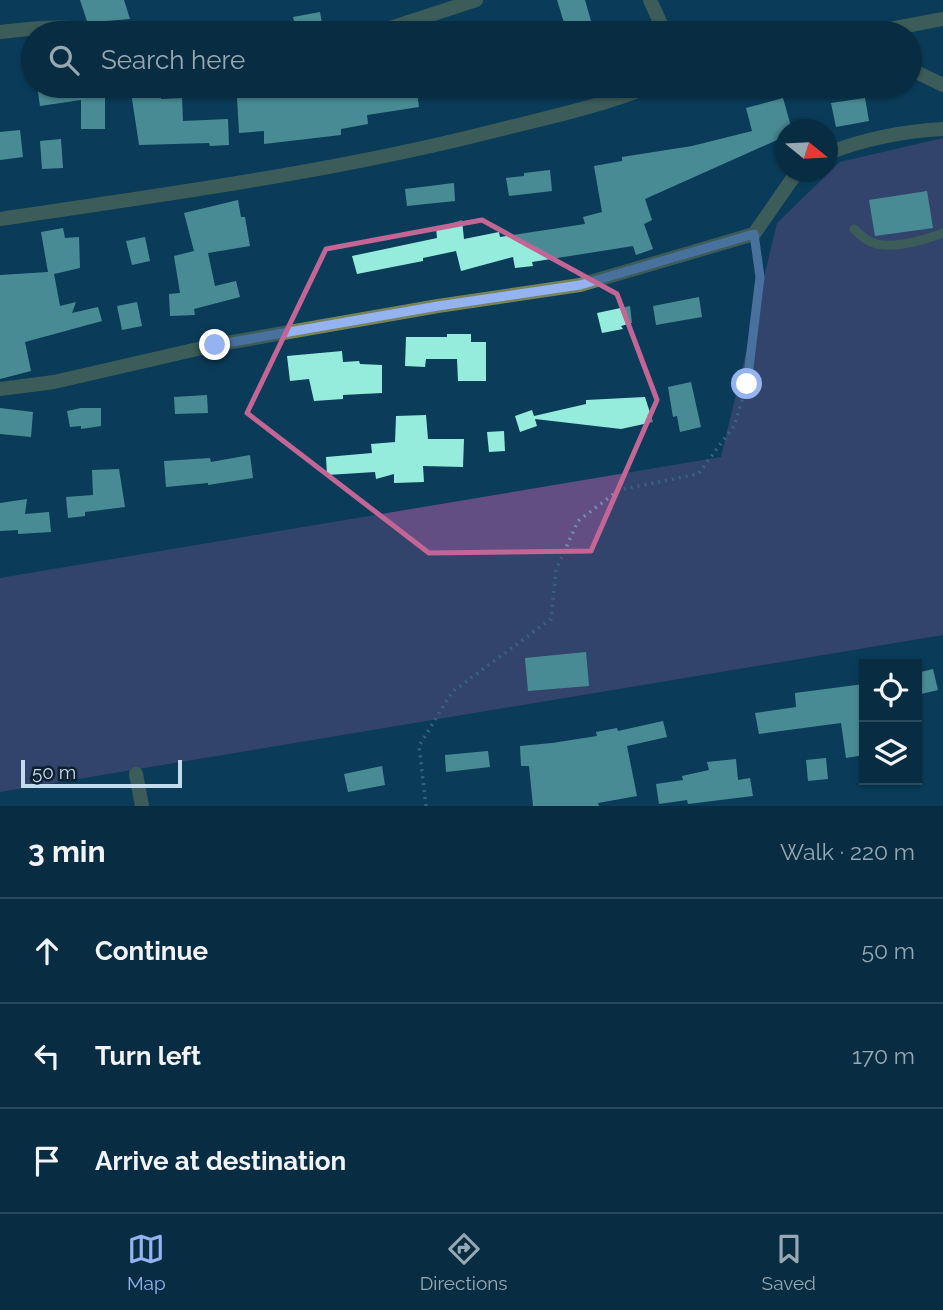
<!DOCTYPE html>
<html lang="en">
<head>
<meta charset="utf-8">
<style>
  body { margin:0; font-family:Raleway,sans-serif; background:#11354a; color:#f1f3f6 }
  .controls { position:absolute; right:21px; bottom:21px; display:grid; overflow:hidden; border-radius:0px; box-shadow:0 2px 5px #0004 }
  .controls button { width:63px; height:63px; display:grid; place-items:center; padding:0; border:0; border-bottom:2px solid #29495c; background:#082d43; color:#f1f3f6; font:35px sans-serif }
  .compass { position:absolute; left:775px; top:119px; width:63px; height:63px; border-radius:50%; background:#082d43; box-shadow:0 2px 5px #0004; rotate:108deg }
  .scale { position:absolute; left:21px; bottom:18px; width:161px; box-sizing:border-box; padding-left:7px; border:4px solid #c4dbee; border-top:0; font-size:19px; line-height:24px; white-space:nowrap; color:#c4dbee; -webkit-text-stroke:5px #0e212f; paint-order:stroke }
  .stop { position:absolute; width:21px; height:21px; margin:-16px; border:5px solid #95b2f1; border-radius:50%; background:#fff }
  .stop.end { background:#95b2f1; border-color:#fff; box-shadow:0 2px 7px #0008 }
  .list { margin:0; padding:0; list-style:none }
  h2 { display:flex; justify-content:space-between; align-items:center; height:91px; margin:0; padding:0 28px; font-size:30px }
  h2 small { font-size:23px; font-weight:400; color:#98a8b2 }
  .list li { display:grid; grid-template-columns:46px 1fr auto; gap:21px; align-items:center; box-sizing:border-box; height:105px; padding:0 28px; border-top:2px solid #29495c }
  .list b { display:block; font-size:26px; white-space:nowrap }
  .list em { font-size:23px; font-style:normal; color:#98a8b2 }
  .icon { flex:none; width:38px; height:38px; fill:none; stroke:currentColor; stroke-width:2; stroke-linecap:round; stroke-linejoin:round }
  .map { position:relative; flex:none; width:943px; height:806px; overflow:hidden }
  .search { position:absolute; background:#082d43; box-shadow:0 2px 5px #0004; left:21px; right:21px; top:21px; height:77px; display:flex; align-items:center; gap:18px; box-sizing:border-box; padding:0 24px; border-radius:38px; color:#98a8b2; font-size:26px }
  .sheet { height:406px; background:#082d43 }
  nav { display:flex; justify-content:space-around; align-items:center; box-sizing:border-box; height:98px; border-top:2px solid #29495c; background:#082d43; font-size:19px; color:#98a8b2 }
  nav a { display:grid; justify-items:center; gap:4px }
  nav .on { color:#95b2f1 }
  .map>svg:first-child { display:block }
  .green { fill:#634e83 }
  .building { fill:#96ecdc }
  .lines { fill:none; stroke-linecap:round; stroke-linejoin:round }
  .path { stroke:#6e91a9; stroke-width:3.5; stroke-dasharray:2 5; stroke-linecap:butt }
  .lane { stroke:#778457; stroke-width:9 }
  .street { stroke:#778457; stroke-width:14 }
  .route { stroke:#95b2f1; stroke-width:9 }
  .marked { fill:none; stroke:#c36696; stroke-width:5; stroke-linejoin:round }
</style>
</head>
<body>
<div class="map">
<svg width="943" height="806" viewBox="0 0 943 806">
  <rect width="100%" height="100%" fill="#0b3c59"/>
  <polygon class="green" points="943,138 943,635 0,792 0,578 721,457 777,223 840,162"/>
  <g class="building">
    <polygon points="80,0 124,0 130,19 106,21 106,25 102,27 87,21"/>
    <polygon points="557,0 585,0 591,21 566,29"/>
    <polygon points="320,12 323,29 297,33 293,17"/>
    <polygon points="37,86 109,86 110,97 105,97 105,129 81,129 81,100 40,106"/>
    <polygon points="130,86 161,86 161,99 182,98 183,121 228,119 229,145 210,146 209,143 139,145"/>
    <polygon points="287,86 416,86 419,107 367,115 368,124 341,129 341,135 264,144 264,131 239,133 237,97 288,93"/>
    <polygon points="783,98 792,130 786,130 786,136 645,199 652,220 644,224 653,249 636,255 633,246 532,262 533,266 515,268 513,257 461,271 456,251 423,258 423,261 357,274 352,256 437,238 436,228 462,220 464,239 499,232 500,237 585,224 583,217 602,212 594,166 622,161 622,157 692,146 752,131 746,108"/>
    <polygon points="865,98 869,121 836,127 831,103"/>
    <polygon points="20,130 23,157 0,160 0,132"/>
    <polygon points="61,139 63,168 42,169 40,141"/>
    <polygon points="550,170 552,191 509,196 506,178 524,176 524,173"/>
    <polygon points="454,183 455,201 407,206 405,189"/>
    <polygon points="927,191 933,228 875,236 869,200"/>
    <polygon points="238,200 241,217 245,217 250,246 208,253 215,286 236,281 240,297 194,309 195,315 170,316 169,294 180,293 174,256 194,251 184,213"/>
    <polygon points="63,228 65,238 79,237 80,268 54,274 60,306 76,302 72,313 98,307 102,321 25,342 31,371 0,379 0,275 48,272 41,232"/>
    <polygon points="145,237 150,261 132,265 126,241"/>
    <polygon points="699,297 702,317 656,325 653,306"/>
    <polygon points="137,302 142,326 122,330 117,306"/>
    <polygon points="630,306 632,323 621,326 623,329 602,333 597,313"/>
    <polygon points="447,334 471,334 471,342 486,342 486,381 458,381 457,359 426,359 425,367 405,366 406,337 447,337"/>
    <polygon points="342,351 343,362 359,361 360,364 382,365 382,393 343,395 343,399 314,401 309,379 290,381 287,356"/>
    <polygon points="691,382 701,427 680,432 677,416 673,417 668,387"/>
    <polygon points="207,395 208,413 175,414 174,397"/>
    <polygon points="645,397 653,422 621,429 535,419 537,426 520,432 515,416 532,410 534,416 586,404 586,400"/>
    <polygon points="0,408 33,412 31,437 0,434"/>
    <polygon points="81,408 101,408 101,426 81,429 81,426 70,427 67,411"/>
    <polygon points="426,415 428,439 464,439 463,467 423,466 424,482 394,483 394,474 376,479 375,472 327,475 326,457 372,453 371,444 395,442 396,416"/>
    <polygon points="504,431 505,451 489,452 487,432"/>
    <polygon points="250,455 253,478 208,485 208,483 166,487 164,461 210,458 211,462"/>
    <polygon points="119,469 125,507 85,512 85,516 68,518 66,497 93,495 92,470"/>
    <polygon points="27,499 25,514 49,512 51,532 18,534 18,530 0,531 0,503"/>
    <polygon points="586,652 589,686 528,691 525,658"/>
    <polygon points="933,669 938,690 917,695 917,673"/>
    <polygon points="864,684 864,755 846,758 841,723 759,734 755,713 796,707 795,693"/>
    <polygon points="663,721 667,737 627,746 637,796 598,803 599,806 533,806 529,766 521,766 520,746 552,743 597,736 596,732 617,728 618,731"/>
    <polygon points="488,751 490,767 446,772 445,755"/>
    <polygon points="826,758 828,779 808,781 806,760"/>
    <polygon points="736,759 738,780 750,778 753,796 688,804 687,800 659,804 656,784 683,780 682,776 709,770 707,762"/>
    <polygon points="382,766 385,785 348,792 344,774"/>
  </g>
  <g class="lines">
    <polyline class="path" points="426,806 419,746 452,692 551,619 556,570 578,521 619,490 698,474 734,426 747,384 760,277 757,250"/>
    <path class="lane" d="M854,229C858,233 863,237 867,240C886,252 924,240 943,233"/>
    <g class="street">
      <polyline points="650,0 665,33"/>
      <path d="M0,32C31,29 64,23 95,33"/>
      <polyline points="375,33 476,0"/>
      <polyline points="869,33 943,19"/>
      <polyline points="910,69 943,85"/>
      <path d="M828,153C865,139 903,131 943,129"/>
      <path d="M0,219C167,194 334,172 498,130C550,117 602,106 651,86"/>
      <polyline points="0,389 54,382 215,345 438,306 580,285 754,234 797,172"/>
      <polyline points="136,774 142,806"/>
    </g>
  </g>
  <g class="lines">
    <polyline class="route" points="215,345 438,306 580,285 754,234 760,277 747,384"/>
  </g>
  <path d="M0 0H943V806H0ZM482,220L617,294L657,400L591,551L429,553L247,413L326,249Z" fill="#0b3c59" fill-opacity=".55" fill-rule="evenodd"/>
  <path class="marked" d="M482,220L617,294L657,400L591,551L429,553L247,413L326,249Z"/>
</svg>
<div class="controls">
<button><svg class="icon" aria-label="locate" viewBox="0 0 24 24"><circle cx="12" cy="12" r="6"/><path d="M12 2v4M12 18v4M2 12h4M18 12h4"/></svg></button>
<button><svg class="icon" aria-label="layers" viewBox="0 0 24 24"><path d="M12 4l9 5-9 5-9-5zM3 14l9 5 9-5"/></svg></button>
</div>
<svg class="compass" viewBox="-18 -18 36 36"><path d="M0-13l5 13h-10z" fill="#e53935"/><path d="M0 13l5-13h-10z" fill="#98a8b2"/></svg>
<div class="scale">50 m</div>
<div class="stop" style="left:747px;top:384px"></div>
<div class="stop end" style="left:215px;top:345px"></div>
<div class="search"><svg class="icon" aria-label="search" viewBox="0 0 24 24"><circle cx="10" cy="10" r="6"/><path d="M15 15l6 6"/></svg>Search here</div>
</div>
<section class="sheet">
<h2>3 min<small>Walk · 220 m</small></h2>
<ul class="list">
<li><svg class="icon" aria-label="ahead" viewBox="0 0 24 24"><path d="M12 20V5M6 11l6-6 6 6"/></svg><div><b>Continue</b></div><em>50 m</em></li>
<li><svg class="icon" aria-label="left" viewBox="0 0 24 24"><path d="M17 20v-9H6M10 6l-5 5 5 5"/></svg><div><b>Turn left</b></div><em>170 m</em></li>
<li><svg class="icon" aria-label="arrive" viewBox="0 0 24 24"><path d="M6 21V4h12l-3 4 3 4H6"/></svg><div><b>Arrive at destination</b></div></li>
</ul>
</section>
<nav>
<a class="on"><svg class="icon" aria-label="map" viewBox="0 0 24 24"><path d="M3 6l6-2 6 2 6-2v14l-6 2-6-2-6 2zM9 4v14M15 6v14"/></svg>Map</a>
<a><svg class="icon" aria-label="directions" viewBox="0 0 24 24"><path d="M12 3l9 9-9 9-9-9zM9 14v-3h6M13 9l2 2-2 2"/></svg>Directions</a>
<a><svg class="icon" aria-label="saved" viewBox="0 0 24 24"><path d="M7 4h10v16l-5-4-5 4z"/></svg>Saved</a>
</nav>
</body>
</html>
